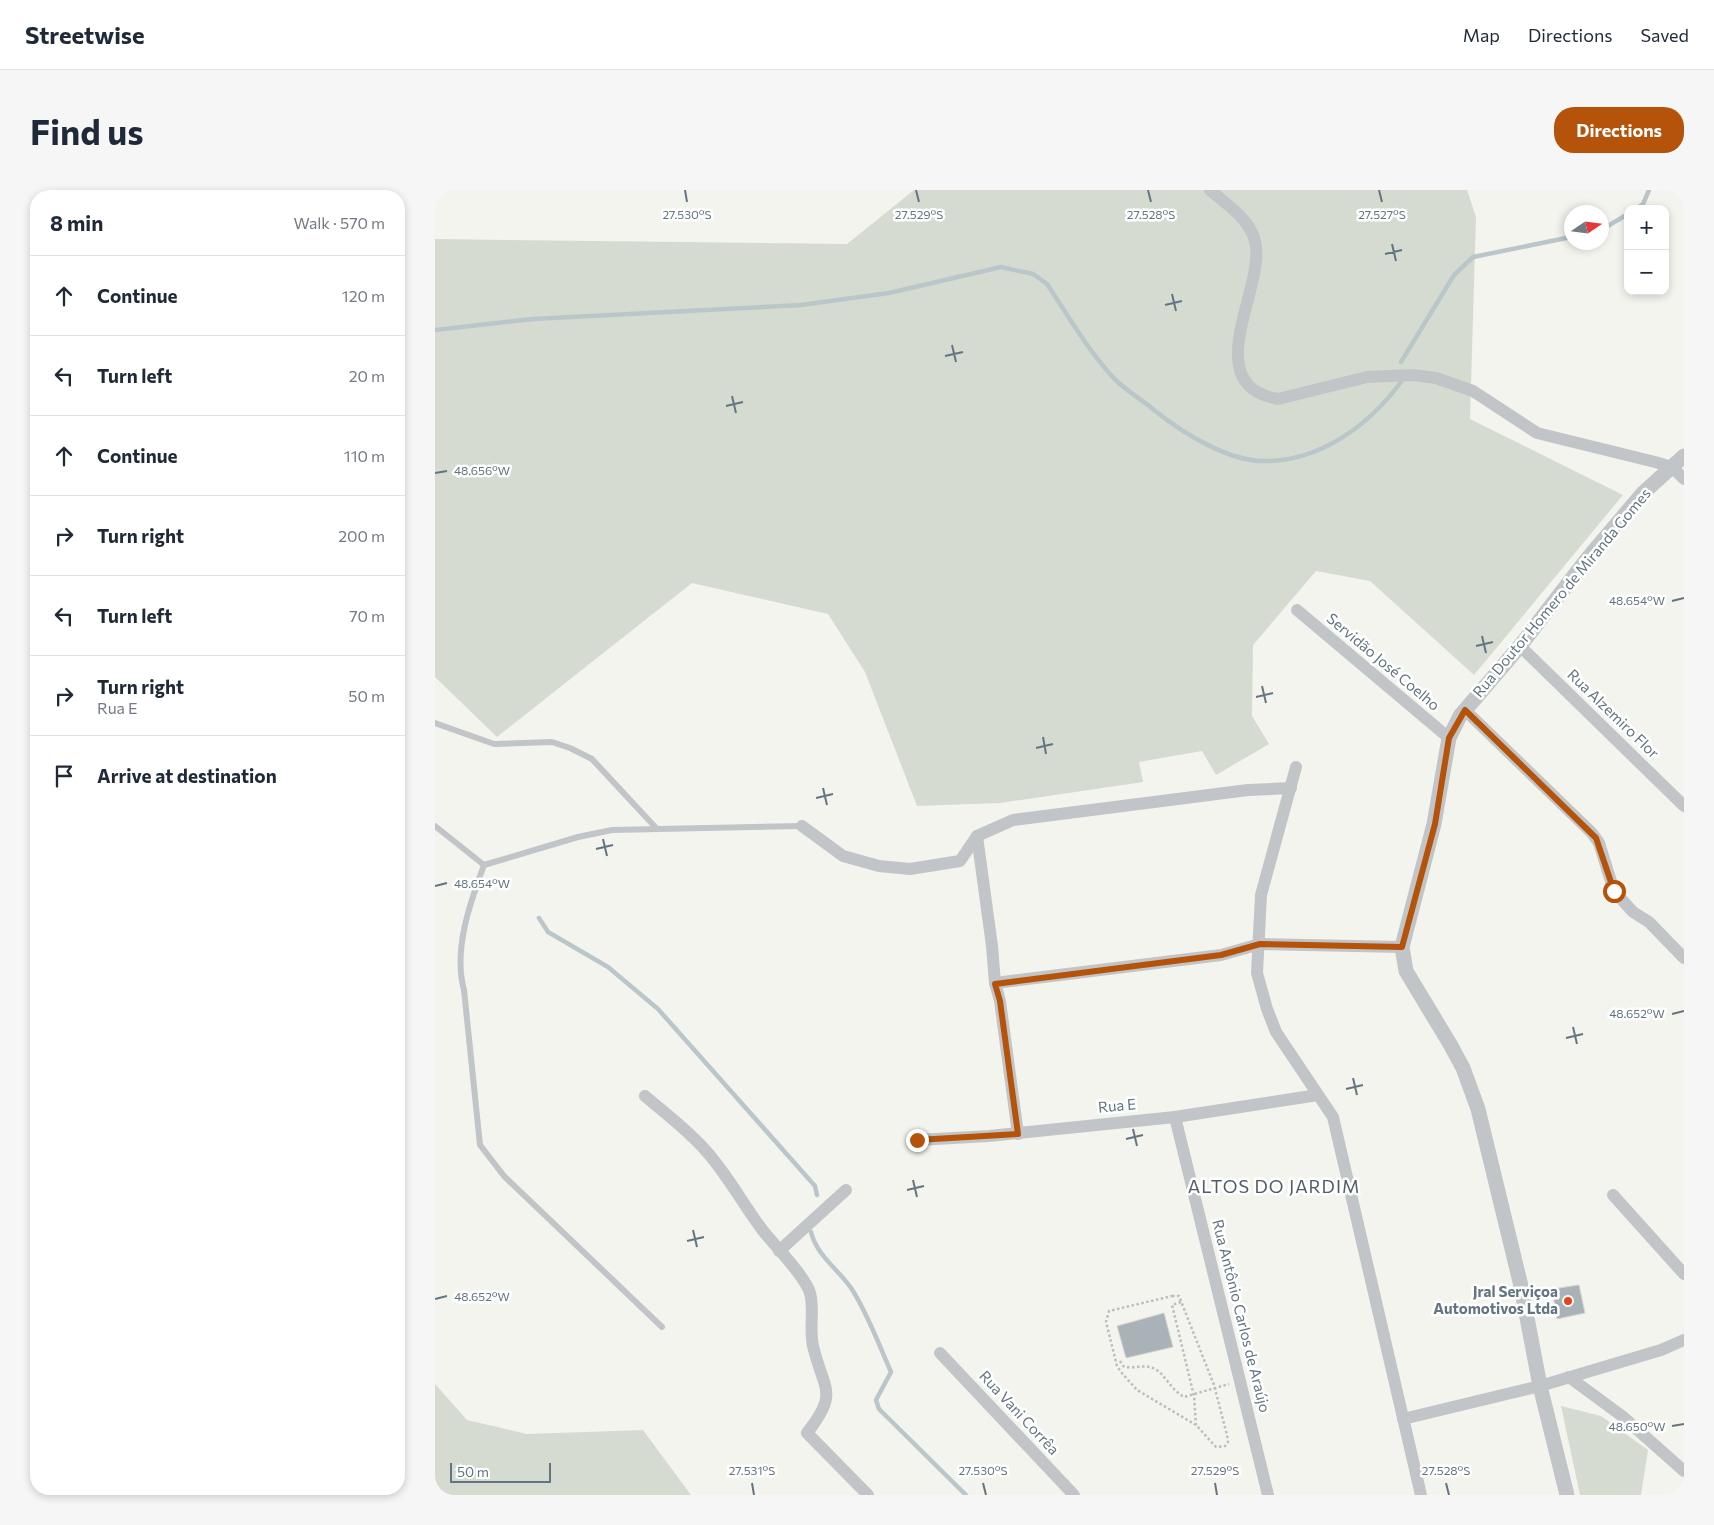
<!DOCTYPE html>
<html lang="en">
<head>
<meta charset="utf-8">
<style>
  body { margin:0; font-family:Commissioner,sans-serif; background:#f6f6f7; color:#1f2937 }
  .controls { position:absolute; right:15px; top:15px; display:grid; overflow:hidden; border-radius:10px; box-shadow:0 2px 8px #0003 }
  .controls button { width:45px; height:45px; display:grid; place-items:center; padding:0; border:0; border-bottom:1px solid #e0e1e3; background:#fff; color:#1f2937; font:25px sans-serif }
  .compass { position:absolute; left:1129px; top:15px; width:45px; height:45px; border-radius:50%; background:#fff; box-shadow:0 2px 8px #0003; rotate:77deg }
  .scale { position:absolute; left:15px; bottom:12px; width:101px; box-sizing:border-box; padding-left:5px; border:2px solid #627581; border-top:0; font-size:14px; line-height:18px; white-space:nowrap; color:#627581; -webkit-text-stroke:4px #fff; paint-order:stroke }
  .stop { position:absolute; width:15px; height:15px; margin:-11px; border:4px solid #b45309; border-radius:50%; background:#fff }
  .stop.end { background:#b45309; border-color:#fff; box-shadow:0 1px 5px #0008 }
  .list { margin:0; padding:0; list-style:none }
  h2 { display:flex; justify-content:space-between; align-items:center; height:65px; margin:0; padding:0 20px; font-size:21px }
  h2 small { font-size:16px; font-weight:400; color:#747a83 }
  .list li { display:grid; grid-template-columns:32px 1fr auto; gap:15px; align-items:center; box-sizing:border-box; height:80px; padding:0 20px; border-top:1px solid #e0e1e3 }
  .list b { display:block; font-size:19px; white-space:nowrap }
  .list p { margin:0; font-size:16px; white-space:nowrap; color:#747a83 }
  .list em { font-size:16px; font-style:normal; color:#747a83 }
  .icon { flex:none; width:28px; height:28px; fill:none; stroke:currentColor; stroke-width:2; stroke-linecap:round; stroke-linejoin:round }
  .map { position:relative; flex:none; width:1249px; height:1305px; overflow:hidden; border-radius:20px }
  header { display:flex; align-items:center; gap:30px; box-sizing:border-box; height:70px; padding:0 25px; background:#fff; border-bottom:1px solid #e0e1e3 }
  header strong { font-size:24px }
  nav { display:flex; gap:28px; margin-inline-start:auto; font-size:18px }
  .intro { display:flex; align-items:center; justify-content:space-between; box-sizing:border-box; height:120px; padding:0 30px }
  h1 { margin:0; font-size:35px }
  .button { padding:12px 22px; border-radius:20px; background:#b45309; color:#fff; font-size:18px; font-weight:700 }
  main { display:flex; gap:30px; padding:0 30px }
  aside { flex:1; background:#fff; border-radius:20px; box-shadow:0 2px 8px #0003 }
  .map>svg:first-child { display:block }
  .green { fill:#d5dbd0 }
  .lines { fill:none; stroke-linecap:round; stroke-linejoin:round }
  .stream { stroke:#bac6ca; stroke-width:4.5 }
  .building { fill:#a9b2b6; stroke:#d5d5d2 }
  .path { stroke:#bbbdbf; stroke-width:2.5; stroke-dasharray:2.5 2.5; stroke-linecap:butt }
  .service { stroke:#c1c5c8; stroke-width:6 }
  .minor { stroke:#c1c5c8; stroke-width:12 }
  .tertiary { stroke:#c1c5c8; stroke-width:15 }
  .route { stroke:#b45309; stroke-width:6 }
  .ticks { fill:none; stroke:#627581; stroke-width:2 }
  .poi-dot { fill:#e4451f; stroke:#fff; stroke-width:2 }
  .labels { text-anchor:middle; stroke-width:5; stroke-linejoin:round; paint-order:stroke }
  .street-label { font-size:15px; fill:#627581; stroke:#fff }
  .poi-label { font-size:15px; font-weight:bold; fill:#627581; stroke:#fff; text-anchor:end }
  .quarter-label { font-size:18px; letter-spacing:1px; fill:#505d66; stroke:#fff }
  .ticks-label { font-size:12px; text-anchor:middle; fill:#627581; stroke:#fff; stroke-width:5; stroke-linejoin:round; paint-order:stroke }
</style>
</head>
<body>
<header>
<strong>Streetwise</strong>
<nav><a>Map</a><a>Directions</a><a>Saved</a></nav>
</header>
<div class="intro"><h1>Find us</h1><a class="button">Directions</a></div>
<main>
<aside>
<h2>8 min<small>Walk · 570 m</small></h2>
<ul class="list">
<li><svg class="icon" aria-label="ahead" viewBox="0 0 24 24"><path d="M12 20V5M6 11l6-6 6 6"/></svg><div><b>Continue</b></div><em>120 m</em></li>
<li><svg class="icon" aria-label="left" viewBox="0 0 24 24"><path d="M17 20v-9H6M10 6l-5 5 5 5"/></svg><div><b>Turn left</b></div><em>20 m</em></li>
<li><svg class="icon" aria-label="ahead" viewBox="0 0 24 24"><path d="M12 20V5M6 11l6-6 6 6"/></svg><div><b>Continue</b></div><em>110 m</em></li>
<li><svg class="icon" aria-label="right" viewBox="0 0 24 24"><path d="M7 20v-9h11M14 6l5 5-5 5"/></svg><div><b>Turn right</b></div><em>200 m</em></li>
<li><svg class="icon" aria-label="left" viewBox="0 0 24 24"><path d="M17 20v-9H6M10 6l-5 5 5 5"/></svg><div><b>Turn left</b></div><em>70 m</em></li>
<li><svg class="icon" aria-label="right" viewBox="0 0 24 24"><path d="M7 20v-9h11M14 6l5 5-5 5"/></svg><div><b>Turn right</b><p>Rua E</p></div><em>50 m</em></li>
<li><svg class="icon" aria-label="arrive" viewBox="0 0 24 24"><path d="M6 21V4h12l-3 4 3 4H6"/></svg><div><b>Arrive at destination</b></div></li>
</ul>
</aside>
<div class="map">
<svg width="1249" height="1305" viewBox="0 0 1249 1305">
  <rect width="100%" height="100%" fill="#f4f4ef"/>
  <g class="green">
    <polygon points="479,0 1032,0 1041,27 1035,229 1188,305 1039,485 935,391 881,381 818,455 817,526 834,554 781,585 767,561 704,572 708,592 565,613 482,616 430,482 393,424 257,393 62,547 0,487 0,49 412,54"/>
    <polygon points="0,1194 32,1230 92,1244 208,1240 256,1305 0,1305"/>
    <polygon points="1126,1216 1166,1226 1213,1260 1206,1305 1145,1305"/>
  </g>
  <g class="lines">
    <g class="stream">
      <polyline points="1201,19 1208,14 1214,0"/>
      <polyline points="1166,40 1193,24"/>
      <path d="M0,140L98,129L366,115L454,103L566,77L598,84L612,94C632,124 651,157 675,184C686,198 705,208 719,220C746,242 794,272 830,271C886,271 934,235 966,192"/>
      <polyline points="966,172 1019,85 1038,67 1136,47"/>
      <polyline points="104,728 113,742 173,777 223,819 380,996 382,1005"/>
      <path d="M376,1042C382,1067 406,1081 418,1101C434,1127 444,1155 456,1182L441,1210L444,1219L531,1305"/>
    </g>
  </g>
  <g class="building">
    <polygon points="1144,1095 1150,1123 1122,1129 1117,1099"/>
    <polygon points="729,1123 738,1157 691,1168 682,1136"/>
  </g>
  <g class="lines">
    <g class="path">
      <polygon points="737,1106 744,1106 779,1195 792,1245 793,1252 790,1256 781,1257 761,1235 702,1200 686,1182 682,1176 671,1132 674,1121"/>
      <polyline points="746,1112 737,1115 759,1206 761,1235"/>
      <path d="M685,1171L688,1176C698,1180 709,1173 720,1179C730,1184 735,1199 749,1207L794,1194"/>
    </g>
    <g class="service">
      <polyline points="0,533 59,554 117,552 135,558 157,569 222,639"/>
      <polyline points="0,636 49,675 143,647 177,640 367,636"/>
      <path d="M49,675C35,713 18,760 29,800L45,955L69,986L227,1137"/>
    </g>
    <g class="minor">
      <path d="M775,0C791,14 814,28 820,51C832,97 761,194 843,209L932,187L978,185L1001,188L1038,201L1102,243L1220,272L1237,277L1249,289"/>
      <polyline points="862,420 1014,548"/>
      <polyline points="1085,456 1249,616"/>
      <polyline points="1030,520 1157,643 1164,653 1179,701 1198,722 1214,732 1249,768"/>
      <polyline points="861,577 826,705 822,783 832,819 841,842 898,927 986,1305"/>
      <polyline points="367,636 408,666 444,676 475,679 525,671 542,646 578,630 813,600 856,598"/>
      <polyline points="542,646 557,756 560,793 565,811 583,944"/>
      <polyline points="560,793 786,765 825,754 967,757"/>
      <path d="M210,906C231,924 254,941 272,962C294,987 309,1016 329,1042C341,1057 370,1086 375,1103C380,1121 373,1141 379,1160C390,1202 403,1203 372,1243L433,1305"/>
      <polyline points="740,927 833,1305"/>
      <polyline points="482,950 554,946 740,927 883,905"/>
      <polyline points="1178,1005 1249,1084"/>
      <polyline points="344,1061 411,1000"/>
      <polyline points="505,1163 639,1305"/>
      <polyline points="1134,1187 1187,1226 1249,1281"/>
      <polyline points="968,1229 1105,1196 1226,1160 1249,1150"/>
    </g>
    <polyline class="tertiary" points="1132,1305 1105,1196 1086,1096 1043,919 1028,878 1015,854 971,781 967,757 999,634 1014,548 1025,526 1085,456 1152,369 1208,303 1249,266"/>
  </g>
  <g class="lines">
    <polyline class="route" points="482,950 583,944 565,811 560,794 786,765 825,754 967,757 1000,634 1014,548 1030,520 1161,648 1179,701"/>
  </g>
  <path class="ticks" d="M250,0L252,12M481,0L484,12M713,0L716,12M944,0L947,12M957,54L961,71M950,64L967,60M737,104L741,121M730,115L747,111M517,155L521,172M510,166L528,162M297,206L301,223M291,216L308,212M0,283L12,281M1237,411L1249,408M1047,446L1051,463M1041,456L1058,452M827,496L831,513M821,507L838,503M608,547L611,564M601,558L618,554M388,598L392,615M381,608L398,604M168,649L172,666M161,659L178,655M0,696L12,693M1237,824L1249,821M1138,837L1142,854M1131,848L1148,844M918,888L922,905M911,899L928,895M698,939L702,956M691,949L708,945M478,990L482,1007M472,1000L489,996M258,1040L262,1057M252,1051L269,1047M0,1109L12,1106M1237,1236L1249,1234M317,1293L319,1305M548,1293L551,1305M780,1293L782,1305M1011,1293L1014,1305"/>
  <circle class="poi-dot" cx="1133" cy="1111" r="5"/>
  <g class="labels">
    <g class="street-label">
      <text transform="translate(1127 403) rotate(-50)" y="5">Rua Doutor Homero de Miranda Gomes</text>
      <text transform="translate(948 472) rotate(40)" y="5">Servidão José Coelho</text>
      <text transform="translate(1178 524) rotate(44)" y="5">Rua Alzemiro Flor</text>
      <text transform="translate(682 916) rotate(-5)" y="5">Rua E</text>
      <text transform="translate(806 1126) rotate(76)" y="5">Rua Antônio Carlos de Araújo</text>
      <text transform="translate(584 1223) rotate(47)" y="5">Rua Vani Corrêa</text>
    </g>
    <g class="poi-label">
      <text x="1123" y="1107">Jral Serviçoa<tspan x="1123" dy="17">Automotivos Ltda</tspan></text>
    </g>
    <g class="quarter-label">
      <text x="839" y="1003">ALTOS DO JARDIM</text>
    </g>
  </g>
  <g class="ticks-label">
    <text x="252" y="29">27.530°S</text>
    <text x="484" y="29">27.529°S</text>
    <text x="716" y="29">27.528°S</text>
    <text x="947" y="29">27.527°S</text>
    <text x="47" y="285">48.656°W</text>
    <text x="1202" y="415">48.654°W</text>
    <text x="47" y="698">48.654°W</text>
    <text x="1202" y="828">48.652°W</text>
    <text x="47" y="1111">48.652°W</text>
    <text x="1202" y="1241">48.650°W</text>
    <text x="317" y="1285">27.531°S</text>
    <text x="548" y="1285">27.530°S</text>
    <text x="780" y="1285">27.529°S</text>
    <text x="1011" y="1285">27.528°S</text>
  </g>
</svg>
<div class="controls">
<button>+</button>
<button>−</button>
</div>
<svg class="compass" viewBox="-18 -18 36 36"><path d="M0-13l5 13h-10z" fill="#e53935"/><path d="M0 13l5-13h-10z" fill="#747a83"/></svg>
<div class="scale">50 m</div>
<div class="stop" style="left:1179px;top:701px"></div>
<div class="stop end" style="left:482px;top:950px"></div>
</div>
</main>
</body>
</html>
